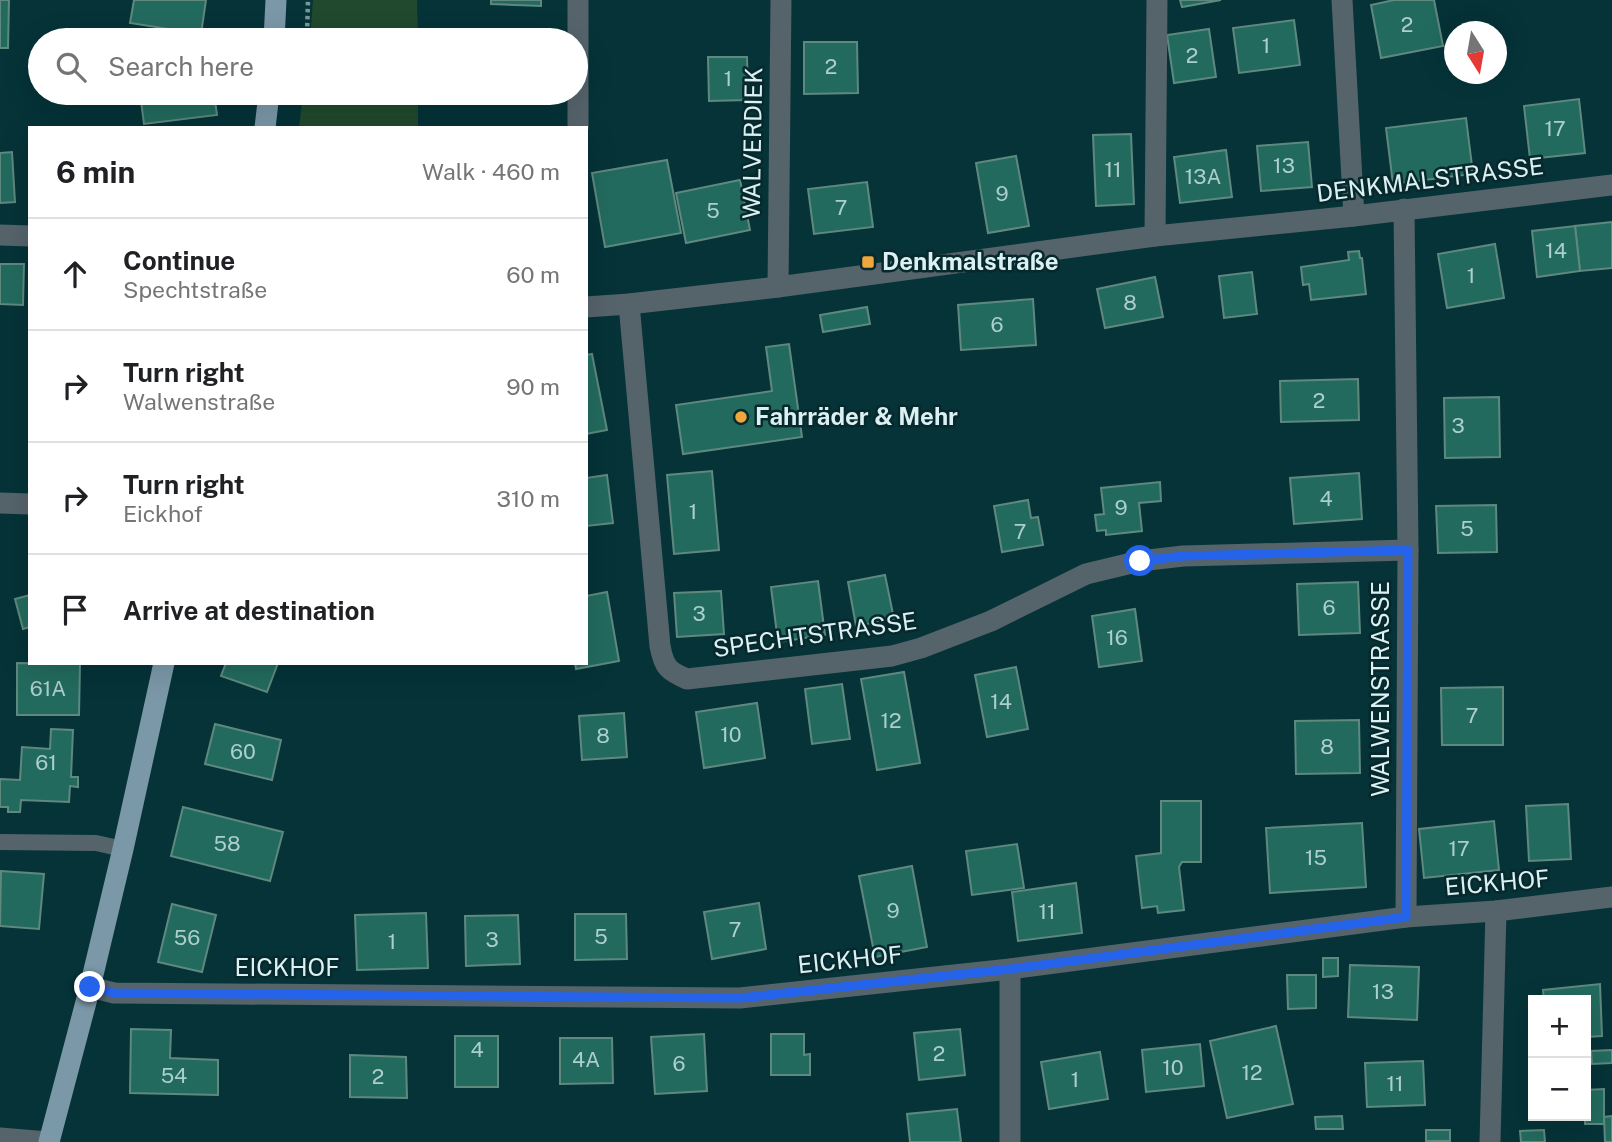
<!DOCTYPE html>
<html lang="en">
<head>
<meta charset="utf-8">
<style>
  body { margin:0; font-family:"Public Sans",sans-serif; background:#f2f2f2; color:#202124 }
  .controls { position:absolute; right:21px; bottom:21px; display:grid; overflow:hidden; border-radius:0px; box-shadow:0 7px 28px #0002 }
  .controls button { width:63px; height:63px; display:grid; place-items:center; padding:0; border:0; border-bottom:2px solid #e0e0e0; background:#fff; color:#202124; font:35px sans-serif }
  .compass { position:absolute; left:1444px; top:21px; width:63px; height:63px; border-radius:50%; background:#fff; box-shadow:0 7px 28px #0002; rotate:169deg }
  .stop { position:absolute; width:21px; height:21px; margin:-16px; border:5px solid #2563eb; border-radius:50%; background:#fff }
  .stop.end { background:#2563eb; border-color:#fff; box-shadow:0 2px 7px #0008 }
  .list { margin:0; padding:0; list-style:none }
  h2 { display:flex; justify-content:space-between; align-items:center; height:91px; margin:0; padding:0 28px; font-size:30px }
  h2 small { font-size:23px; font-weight:400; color:#757577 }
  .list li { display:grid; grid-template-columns:46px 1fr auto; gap:21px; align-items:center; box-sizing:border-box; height:112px; padding:0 28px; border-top:2px solid #e0e0e0 }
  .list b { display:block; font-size:26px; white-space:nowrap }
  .list p { margin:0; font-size:23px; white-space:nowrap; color:#757577 }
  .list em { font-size:23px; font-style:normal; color:#757577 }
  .icon { flex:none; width:38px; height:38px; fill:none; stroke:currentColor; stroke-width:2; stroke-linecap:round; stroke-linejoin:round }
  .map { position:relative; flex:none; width:1612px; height:1142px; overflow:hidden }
  .search { position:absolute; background:#fff; box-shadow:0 7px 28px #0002; left:28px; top:28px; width:560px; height:77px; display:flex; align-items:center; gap:18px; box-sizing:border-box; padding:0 24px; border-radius:38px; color:#757577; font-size:26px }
  .panel { position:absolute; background:#fff; box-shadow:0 7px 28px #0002; left:28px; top:126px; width:560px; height:539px; border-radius:0px }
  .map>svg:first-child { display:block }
  .green { fill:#21492e }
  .building { fill:#236a5e; stroke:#5f887f; stroke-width:2 }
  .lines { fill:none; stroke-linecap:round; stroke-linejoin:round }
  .path { stroke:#78999c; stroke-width:4.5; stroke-dasharray:3.5 3.5; stroke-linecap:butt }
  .lane { stroke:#55636b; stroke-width:16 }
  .street { stroke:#55636b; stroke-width:21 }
  .primary { stroke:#7b98a8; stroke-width:21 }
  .route { stroke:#2563eb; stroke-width:9 }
  .poi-dot { fill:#efa73d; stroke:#07282c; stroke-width:2.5 }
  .labels { text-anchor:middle; stroke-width:5; stroke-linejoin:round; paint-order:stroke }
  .number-label { font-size:21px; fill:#accecd }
  .street-label { font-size:24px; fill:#daf0f2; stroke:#07282c }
  .poi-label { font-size:24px; font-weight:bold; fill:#daf0f2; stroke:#07282c; text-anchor:start }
</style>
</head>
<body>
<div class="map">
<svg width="1612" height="1142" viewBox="0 0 1612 1142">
  <rect width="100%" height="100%" fill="#053338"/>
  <g class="green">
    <polygon points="313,0 417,0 418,40 310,40"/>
    <polygon points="303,93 418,93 418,128 299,128"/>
  </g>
  <g class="building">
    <polygon points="0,0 9,0 8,48 0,48"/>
    <polygon points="134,0 206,0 201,34 130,23"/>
    <polygon points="491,0 541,0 541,6 491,4"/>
    <polygon points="1180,0 1221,0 1182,7"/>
    <polygon points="1394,0 1434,0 1443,46 1381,58 1371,5"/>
    <polygon points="1294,20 1300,65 1239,73 1233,28"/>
    <polygon points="1209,29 1216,77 1174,83 1167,35"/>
    <polygon points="502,37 542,38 542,40 502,40"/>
    <polygon points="804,42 857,42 858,93 804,94"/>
    <polygon points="708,57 747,57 748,100 709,101"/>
    <polygon points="140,93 214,93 217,115 144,124"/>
    <polygon points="1579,99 1585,153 1530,159 1524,106"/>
    <polygon points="1466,118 1473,174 1393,184 1386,128"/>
    <polygon points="1131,134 1134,204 1096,206 1093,135"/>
    <polygon points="1308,142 1312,187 1261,191 1257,146"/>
    <polygon points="1226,150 1232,197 1180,203 1174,157"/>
    <polygon points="12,152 15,202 0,203 0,153"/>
    <polygon points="1016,156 1029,226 988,233 976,163"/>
    <polygon points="667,160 681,233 605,247 592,173"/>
    <polygon points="740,180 750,230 686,243 676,193"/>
    <polygon points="867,182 873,227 814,234 808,189"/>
    <polygon points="1612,222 1612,268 1580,271 1575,226"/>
    <polygon points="1575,226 1580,271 1537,277 1532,231"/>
    <polygon points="1495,244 1504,298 1447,308 1438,254"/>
    <polygon points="1359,251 1360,258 1362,258 1366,294 1311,300 1309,284 1303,285 1301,267 1349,260 1348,252"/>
    <polygon points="0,264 24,264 23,305 0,304"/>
    <polygon points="1252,272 1257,314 1224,318 1219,276"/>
    <polygon points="1155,277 1163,317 1105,328 1097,289"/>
    <polygon points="1033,299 1036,345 961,350 958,305"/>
    <polygon points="867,307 870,324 823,332 820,315"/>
    <polygon points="789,344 802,437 683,454 676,405 772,391 766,347"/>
    <polygon points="592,354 607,430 586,434 586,355"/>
    <polygon points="1358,379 1359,420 1281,422 1280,381"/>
    <polygon points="1499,397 1500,457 1445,458 1444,398"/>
    <polygon points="712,471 719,550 674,554 667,475"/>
    <polygon points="1359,473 1362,519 1294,524 1290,478"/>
    <polygon points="607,475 613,523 586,526 586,478"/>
    <polygon points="1160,482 1161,501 1139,503 1142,531 1106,535 1106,530 1097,531 1095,515 1104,514 1101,488"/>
    <polygon points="1028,500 1031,518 1038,517 1043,545 1002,552 994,506"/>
    <polygon points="1496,505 1497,552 1438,553 1436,506"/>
    <polygon points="885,575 894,619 856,626 848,582"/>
    <polygon points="818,581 825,635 778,642 771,587"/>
    <polygon points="1358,582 1360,633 1299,635 1297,584"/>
    <polygon points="721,591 724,634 677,637 674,593"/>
    <polygon points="607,592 619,661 576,669 575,663 586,663 586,596"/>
    <polygon points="30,595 30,627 23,629 15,599"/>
    <polygon points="1135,609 1142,661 1099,667 1092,616"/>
    <polygon points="17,663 80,664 79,715 17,715"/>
    <polygon points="226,663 278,663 267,692 221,676"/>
    <polygon points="1016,667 1028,729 987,737 975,675"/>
    <polygon points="904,672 920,763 877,770 861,679"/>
    <polygon points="842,684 850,739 812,744 805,689"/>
    <polygon points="1503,687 1503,745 1442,745 1441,688"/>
    <polygon points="757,703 765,758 704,768 696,712"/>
    <polygon points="624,713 627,757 582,760 579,716"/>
    <polygon points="1359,720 1360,773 1296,774 1295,721"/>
    <polygon points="215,724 281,740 272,780 205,764"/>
    <polygon points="51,729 73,730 71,777 78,777 78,787 70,786 69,802 21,800 20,812 8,812 8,807 0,807 0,779 20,780 22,747 50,749"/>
    <polygon points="1161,801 1201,801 1201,862 1182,862 1179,867 1184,910 1158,913 1157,906 1142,908 1136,856 1161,853"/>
    <polygon points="1568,804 1571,859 1529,861 1526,806"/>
    <polygon points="183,807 283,832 270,881 171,856"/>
    <polygon points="1494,821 1499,870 1424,878 1419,829"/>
    <polygon points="1362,823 1366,887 1270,893 1266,828"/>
    <polygon points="1017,844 1024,888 972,895 966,851"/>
    <polygon points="912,866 927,947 875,957 859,876"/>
    <polygon points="1,871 44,874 39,929 0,926"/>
    <polygon points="1076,883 1082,933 1018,941 1012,892"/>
    <polygon points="759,903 766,949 712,959 704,912"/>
    <polygon points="172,904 216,915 202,972 158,962"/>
    <polygon points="426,913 428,968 357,970 355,915"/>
    <polygon points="575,914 626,914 627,959 575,960"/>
    <polygon points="518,915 520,964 466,966 465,916"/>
    <polygon points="1323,958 1338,958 1338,976 1323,977"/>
    <polygon points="1350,965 1419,967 1417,1020 1348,1017"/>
    <polygon points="1287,975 1316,975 1316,1008 1288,1009"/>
    <polygon points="1600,984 1602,1036 1586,1037 1586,1000 1544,1000 1543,990"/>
    <polygon points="1276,1026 1293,1104 1227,1118 1210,1041"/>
    <polygon points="131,1029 171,1030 170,1058 218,1060 218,1095 130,1093"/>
    <polygon points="960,1029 965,1075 919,1080 914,1033"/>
    <polygon points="704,1034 707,1091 655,1094 651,1037"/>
    <polygon points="771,1034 804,1034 804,1055 810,1054 810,1075 771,1075"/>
    <rect x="455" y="1036" width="43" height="51"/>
    <polygon points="560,1038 612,1038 613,1083 560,1084"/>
    <polygon points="1200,1044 1204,1086 1146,1092 1142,1050"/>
    <polygon points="1612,1050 1612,1063 1592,1064 1591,1051"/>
    <polygon points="1100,1052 1108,1099 1049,1109 1041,1062"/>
    <polygon points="350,1055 406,1057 407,1098 350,1097"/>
    <polygon points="1423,1061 1425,1105 1367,1107 1365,1063"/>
    <polygon points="1604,1089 1604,1124 1585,1124 1586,1090"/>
    <polygon points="957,1109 961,1142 910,1142 907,1114"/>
    <polygon points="1342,1116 1343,1129 1316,1129 1315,1117"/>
    <polygon points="1612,1116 1612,1142 1605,1142 1604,1117"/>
    <rect x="1426" y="1130" width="24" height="11"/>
    <polygon points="1544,1130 1545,1142 1521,1142 1520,1131"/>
  </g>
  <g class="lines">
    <polyline class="path" points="305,40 307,34 308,0"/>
    <polyline class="lane" points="0,842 96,843 123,849"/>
    <g class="street">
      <polyline points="578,0 578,128"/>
      <polyline points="1342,0 1354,216"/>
      <polyline points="1404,209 1408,550 1406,917"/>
      <polyline points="0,235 30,236"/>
      <polyline points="1155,236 1157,0"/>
      <polyline points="778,287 781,0"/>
      <path d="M629,304L660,646C664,667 668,671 687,679L892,656L921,648L991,621L1086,574L1140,561L1183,556L1408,550"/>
      <polyline points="586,307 629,304 778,287 1155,236 1354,216 1612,185"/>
      <polyline points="0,503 30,504"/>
      <polyline points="90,987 114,993 740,998 1010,969 1406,917 1496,911 1612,897"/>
      <polyline points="0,1138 48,1142"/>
      <polyline points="1010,1142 1010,969"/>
      <polyline points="1490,1142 1496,911"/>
    </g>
    <g class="primary">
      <polyline points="274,40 276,0"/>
      <polyline points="265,128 269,93"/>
      <polyline points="49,1142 90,987 123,849 164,663"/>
    </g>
  </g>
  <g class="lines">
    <polyline class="route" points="90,987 114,993 740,998 1010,969 1406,917 1408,550 1183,556 1140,561"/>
  </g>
  <g class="poi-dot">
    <rect x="861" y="255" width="14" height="14" rx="3.5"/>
    <circle cx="741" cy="417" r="7"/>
  </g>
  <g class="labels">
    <g class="number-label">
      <text x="1407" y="32">2</text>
      <text x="1266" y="53">1</text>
      <text x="1192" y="63">2</text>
      <text x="831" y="74">2</text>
      <text x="728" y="86">1</text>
      <text x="1555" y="136">17</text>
      <text x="1284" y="173">13</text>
      <text x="1113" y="177">11</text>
      <text x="1203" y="184">13A</text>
      <text x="1002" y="201">9</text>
      <text x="841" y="215">7</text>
      <text x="713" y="218">5</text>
      <text x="1556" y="258">14</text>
      <text x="1471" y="283">1</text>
      <text x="1130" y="310">8</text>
      <text x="997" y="332">6</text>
      <text x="1319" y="408">2</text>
      <text x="1458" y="433">3</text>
      <text x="1326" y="506">4</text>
      <text x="1121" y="515">9</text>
      <text x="693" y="519">1</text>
      <text x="1467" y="536">5</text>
      <text x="1020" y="539">7</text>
      <text x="1329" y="615">6</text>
      <text x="699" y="621">3</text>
      <text x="1117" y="645">16</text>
      <text x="48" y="696">61A</text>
      <text x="1001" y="709">14</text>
      <text x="1472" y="723">7</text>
      <text x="891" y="728">12</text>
      <text x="731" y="742">10</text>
      <text x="603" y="743">8</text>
      <text x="1327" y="754">8</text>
      <text x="243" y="759">60</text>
      <text x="46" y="770">61</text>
      <text x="227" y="851">58</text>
      <text x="1459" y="856">17</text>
      <text x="1316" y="865">15</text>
      <text x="893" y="918">9</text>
      <text x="1047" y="919">11</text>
      <text x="735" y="937">7</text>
      <text x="601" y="944">5</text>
      <text x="187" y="945">56</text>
      <text x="492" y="947">3</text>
      <text x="392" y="949">1</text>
      <text x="1383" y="999">13</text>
      <text x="477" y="1057">4</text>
      <text x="939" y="1061">2</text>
      <text x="586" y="1067">4A</text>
      <text x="679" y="1071">6</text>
      <text x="1173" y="1075">10</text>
      <text x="1252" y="1080">12</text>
      <text x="174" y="1083">54</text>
      <text x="378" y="1084">2</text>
      <text x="1075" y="1087">1</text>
      <text x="1395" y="1091">11</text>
    </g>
    <g class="street-label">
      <text transform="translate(753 143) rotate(-89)" y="8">WALVERDIEK</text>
      <text transform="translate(1430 180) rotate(-7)" y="8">DENKMALSTRASSE</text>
      <text transform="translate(815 635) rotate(-8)" y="8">SPECHTSTRASSE</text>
      <text transform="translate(1381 689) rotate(-90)" y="8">WALWENSTRASSE</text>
      <text transform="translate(1497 883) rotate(-5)" y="8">EICKHOF</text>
      <text transform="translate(850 960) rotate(-6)" y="8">EICKHOF</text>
      <text x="287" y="976">EICKHOF</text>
    </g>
    <g class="poi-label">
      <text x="882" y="270">Denkmalstraße</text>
      <text x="755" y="425">Fahrräder &amp; Mehr</text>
    </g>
  </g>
</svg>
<div class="controls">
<button>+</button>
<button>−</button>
</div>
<svg class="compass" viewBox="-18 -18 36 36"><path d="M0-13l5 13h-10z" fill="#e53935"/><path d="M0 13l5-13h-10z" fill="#757577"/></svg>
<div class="stop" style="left:1140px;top:561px"></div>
<div class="stop end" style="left:90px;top:987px"></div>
<div class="search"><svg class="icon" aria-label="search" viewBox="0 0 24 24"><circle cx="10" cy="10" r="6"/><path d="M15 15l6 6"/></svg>Search here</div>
<section class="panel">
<h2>6 min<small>Walk · 460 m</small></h2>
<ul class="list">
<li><svg class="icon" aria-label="ahead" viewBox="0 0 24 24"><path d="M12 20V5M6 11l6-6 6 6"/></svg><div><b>Continue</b><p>Spechtstraße</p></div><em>60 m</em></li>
<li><svg class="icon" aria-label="right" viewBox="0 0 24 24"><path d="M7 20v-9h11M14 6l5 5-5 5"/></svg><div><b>Turn right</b><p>Walwenstraße</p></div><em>90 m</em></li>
<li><svg class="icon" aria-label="right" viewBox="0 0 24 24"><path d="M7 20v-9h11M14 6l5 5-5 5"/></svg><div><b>Turn right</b><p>Eickhof</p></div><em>310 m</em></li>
<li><svg class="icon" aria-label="arrive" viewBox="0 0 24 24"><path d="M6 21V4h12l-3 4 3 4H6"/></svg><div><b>Arrive at destination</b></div></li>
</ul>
</section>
</div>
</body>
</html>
